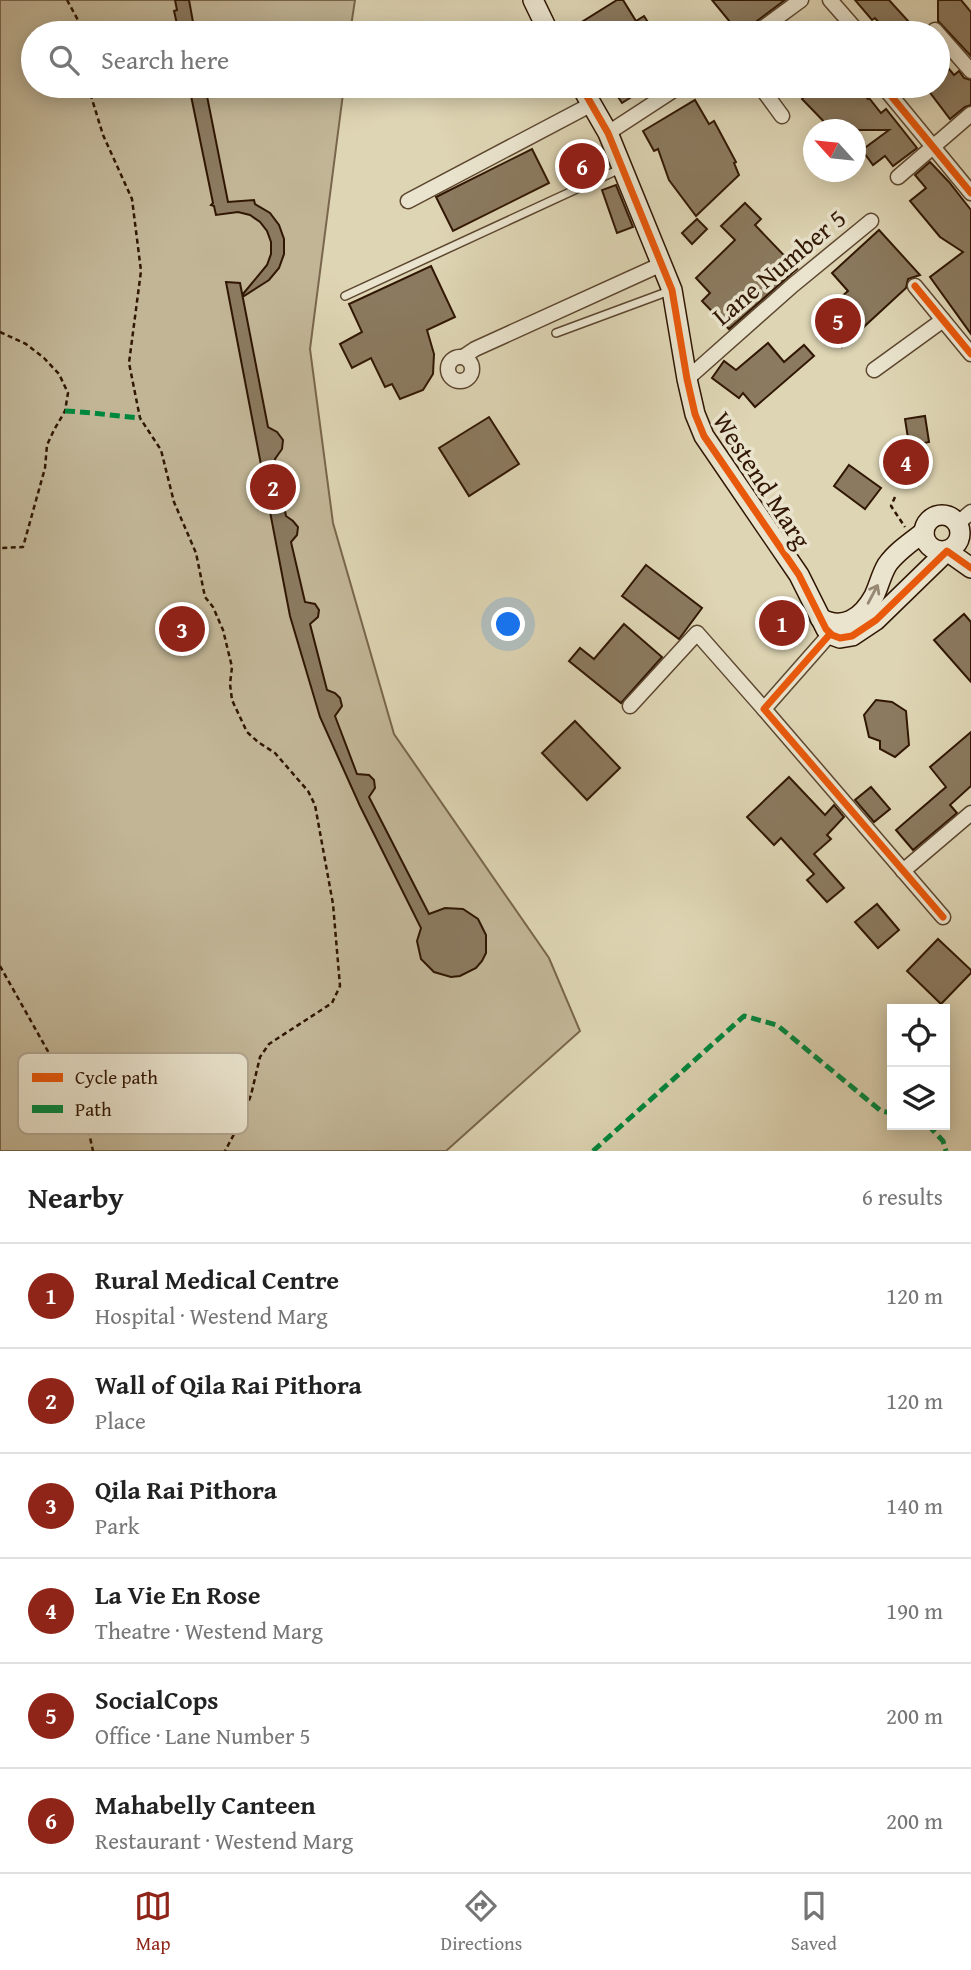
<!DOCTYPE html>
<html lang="en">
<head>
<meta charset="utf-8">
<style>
  body { margin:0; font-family:"Gentium Book Plus",serif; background:#f2f2f2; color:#222 }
  .controls { position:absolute; right:21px; bottom:21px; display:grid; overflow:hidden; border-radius:0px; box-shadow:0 4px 18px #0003 }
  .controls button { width:63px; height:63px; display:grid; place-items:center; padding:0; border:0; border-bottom:2px solid #e0e0e0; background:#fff; color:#222; font:35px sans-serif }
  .compass { position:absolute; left:803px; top:119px; width:63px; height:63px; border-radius:50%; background:#fff; box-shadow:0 4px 18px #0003; rotate:297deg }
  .you { position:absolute; left:509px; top:625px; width:24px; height:24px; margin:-18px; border:5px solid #fff; border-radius:50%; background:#1a73e8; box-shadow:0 0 0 10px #1a73e833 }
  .badge { display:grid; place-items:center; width:46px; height:46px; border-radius:50%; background:#8f2418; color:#fff; font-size:23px; font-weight:700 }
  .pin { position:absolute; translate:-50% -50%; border:4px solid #fff; box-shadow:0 2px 7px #0006 }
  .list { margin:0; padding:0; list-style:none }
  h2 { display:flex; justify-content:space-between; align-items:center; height:91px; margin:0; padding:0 28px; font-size:30px }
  h2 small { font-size:23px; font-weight:400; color:#767676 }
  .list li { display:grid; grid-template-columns:46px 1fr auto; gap:21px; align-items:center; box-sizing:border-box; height:105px; padding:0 28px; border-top:2px solid #e0e0e0 }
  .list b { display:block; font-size:26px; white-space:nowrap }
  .list p { margin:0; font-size:23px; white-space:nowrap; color:#767676 }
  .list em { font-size:23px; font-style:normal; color:#767676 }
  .icon { flex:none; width:38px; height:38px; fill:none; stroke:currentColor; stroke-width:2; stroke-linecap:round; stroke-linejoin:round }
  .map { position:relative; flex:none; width:971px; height:1151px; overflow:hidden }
  .search { position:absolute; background:#fff; box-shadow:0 4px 18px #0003; left:21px; right:21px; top:21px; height:77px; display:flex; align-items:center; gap:18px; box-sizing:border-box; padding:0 24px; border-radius:38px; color:#767676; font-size:26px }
  .sheet { height:721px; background:#fff }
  nav { display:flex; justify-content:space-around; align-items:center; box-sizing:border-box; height:98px; border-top:2px solid #e0e0e0; background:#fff; font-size:19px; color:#767676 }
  nav a { display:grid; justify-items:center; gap:4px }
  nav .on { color:#8f2418 }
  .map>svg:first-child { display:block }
  .green { fill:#c1b596; stroke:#79664c; stroke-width:2 }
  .building { fill:#8b7a5f; stroke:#311703; stroke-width:2 }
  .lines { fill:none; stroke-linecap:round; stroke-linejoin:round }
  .lane-casing { stroke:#5c462f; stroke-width:10 }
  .street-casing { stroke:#5c462f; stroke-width:17 }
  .secondary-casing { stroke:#311703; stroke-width:22 }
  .path { stroke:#311703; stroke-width:2.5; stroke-dasharray:5 3.5; stroke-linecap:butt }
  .lane { stroke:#eae4ce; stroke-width:7 }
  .street { stroke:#eae4ce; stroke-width:14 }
  .secondary { stroke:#eae4ce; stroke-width:19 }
  .quiet { stroke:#00873e; stroke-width:5; stroke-dasharray:10 5; stroke-linecap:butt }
  .cycleway-casing { stroke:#eae4ce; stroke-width:11 }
  .cycleway { stroke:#e8590c; stroke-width:7 }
  .oneway { stroke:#978873 }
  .labels { text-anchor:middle; stroke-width:7; stroke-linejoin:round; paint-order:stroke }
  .street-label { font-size:26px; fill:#311703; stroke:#eae4ce }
  .key { fill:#eae4ce; stroke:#b2a691; stroke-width:2 }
  .key-label { font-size:19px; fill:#311703 }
</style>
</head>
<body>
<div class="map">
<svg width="971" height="1151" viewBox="0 0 971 1151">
  <rect width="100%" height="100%" fill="#ded5b4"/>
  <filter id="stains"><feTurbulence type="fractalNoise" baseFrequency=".00286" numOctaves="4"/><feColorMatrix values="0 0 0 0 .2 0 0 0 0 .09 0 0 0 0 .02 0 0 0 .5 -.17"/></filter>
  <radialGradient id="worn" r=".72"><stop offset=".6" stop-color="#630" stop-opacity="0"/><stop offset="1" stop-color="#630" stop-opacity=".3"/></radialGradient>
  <polygon class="green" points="0,0 355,0 350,33 33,33 33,86 344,86 310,349 333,523 394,734 549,958 580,1031 446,1151 0,1151"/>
  <g class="building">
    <polygon points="175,0 189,0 195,33 179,33 174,11 177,10"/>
    <polygon points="617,0 623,0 636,21 644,16 655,33 564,33"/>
    <polygon points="712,0 785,0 741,33 739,33"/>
    <polygon points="855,0 889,0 919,33 888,33 875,18 872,20"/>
    <polygon points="938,0 961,0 971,12 971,56 938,21"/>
    <polygon points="938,56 954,75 959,71 964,78 971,80 971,105 965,107 950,119 925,86 938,86"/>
    <polygon points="189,86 205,86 228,202 254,200 255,204 270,213 279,225 284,239 284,254 279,268 269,280 244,296 243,294 267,265 271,254 271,242 267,231 260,222 250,215 238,212 216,215 214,206 211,205 213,203"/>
    <polygon points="611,86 649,86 622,103"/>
    <polygon points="815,86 855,86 868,99 869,98 881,113 886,109 917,148 893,166 885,156 873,165 862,150 889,130 832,130 802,99"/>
    <polygon points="695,100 709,124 714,121 736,162 734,163 739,175 696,216 669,180 658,149 654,151 643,131"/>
    <polygon points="532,149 549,183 453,231 436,197"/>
    <polygon points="930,162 949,182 971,210 971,334 930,277 963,252 940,237 910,201 926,188 915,175"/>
    <polygon points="616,185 633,227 617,233 602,190"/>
    <polygon points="745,203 761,219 755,225 797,269 729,329 702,301 710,293 696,278 735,240 721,226"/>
    <polygon points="697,219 707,229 692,244 682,233"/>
    <polygon points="879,230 920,275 908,279 906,288 842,347 817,318 848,291 832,273"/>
    <polygon points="431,266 455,317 427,330 434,354 433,374 423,390 400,399 392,384 385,387 371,358 352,368 340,344 362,332 349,304"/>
    <polygon points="226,282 240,283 268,427 277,432 283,440 282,449 275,459 286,516 293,521 298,527 297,535 291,542 305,602 315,604 319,610 318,617 310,624 327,690 335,693 340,698 342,706 335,716 357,774 369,775 374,780 375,788 369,797 429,914 445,908 463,909 478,919 486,935 486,953 482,961 476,968 460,976 451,977 434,972 421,959 417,941 421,928 360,806 320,717 290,616"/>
    <polygon points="768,343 784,362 804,345 814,356 755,407 743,393 739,398 712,378 724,361 736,370"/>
    <polygon points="925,416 929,442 924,443 921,466 905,465 908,438 905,419"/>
    <polygon points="489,417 519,464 469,496 439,448"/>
    <polygon points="849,465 881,488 865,509 834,486"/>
    <polygon points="646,565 702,608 679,639 622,596"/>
    <polygon points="964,614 971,622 971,682 934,640"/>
    <polygon points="624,624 662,657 621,703 569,661 580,648 594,659"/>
    <polygon points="876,700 892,702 906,711 909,745 895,757 880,749 880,741 869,737 864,715"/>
    <polygon points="575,721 620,768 587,800 542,753"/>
    <polygon points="971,732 971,786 950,805 957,813 913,850 896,830 946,787 930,767"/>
    <polygon points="789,777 825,815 834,805 844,817 827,835 831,839 814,854 844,888 827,902 807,880 814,874 781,838 774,845 747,817"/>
    <polygon points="871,787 890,809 874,822 855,800"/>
    <polygon points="877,904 899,930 878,948 855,922"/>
    <polygon points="938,939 971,970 971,973 941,1004 907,971"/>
  </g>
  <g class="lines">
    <defs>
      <g id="lane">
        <polyline points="524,33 542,23"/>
        <polyline points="345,296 620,169"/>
        <polyline points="556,333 672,290"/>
      </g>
      <g id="street">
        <polyline points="830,0 859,33"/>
        <polyline points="935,30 971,71"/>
        <polyline points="756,33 801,0"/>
        <polyline points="760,86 782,116"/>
        <polyline points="883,86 971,193"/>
        <polyline points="608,133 680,86"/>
        <polyline points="898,177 971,114"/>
        <polyline points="408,201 592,104"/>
        <polyline points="915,286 971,354"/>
        <polyline points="463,357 475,349 662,264"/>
        <circle cx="460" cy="369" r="12"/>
        <polyline points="874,370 943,320"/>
        <polyline points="687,379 793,285 871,221"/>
        <polyline points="958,523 971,512"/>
        <polyline points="830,634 764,709 943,917"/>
        <polyline points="630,706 697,633 764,709"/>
        <polyline points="903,871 971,813"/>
      </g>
      <g id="secondary">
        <polyline points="533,0 549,33"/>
        <polyline points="581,86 608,133 672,290 687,379 695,414 704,436 799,575 826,629 832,635 840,638 852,636 876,620 947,551 971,568"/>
        <circle cx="942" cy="533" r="18"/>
        <path d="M820,618C843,631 862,618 874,596C879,586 881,575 887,565C896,552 911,542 924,532"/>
      </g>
    </defs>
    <use href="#lane" class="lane-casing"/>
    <use href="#street" class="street-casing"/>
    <use href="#secondary" class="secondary-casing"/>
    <g class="path">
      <polyline points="67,0 85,33"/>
      <polyline points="88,86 103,135 132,199 141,271 129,363 140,418 161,450 174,502 196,553 205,597 213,607 223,630 232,667 230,684 232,700 247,732 258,742 275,753 308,791 315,805 333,904 340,986 332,1003 269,1044 260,1057 251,1095 240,1123 225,1151"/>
      <polyline points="0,332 26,344 44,358 59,374 68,393 65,411 54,430 47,445 45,468 23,547 0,548"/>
      <polyline points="895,497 891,506 905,527"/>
      <polyline points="0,966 86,1119 93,1151"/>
    </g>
    <use href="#lane" class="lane"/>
    <use href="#street" class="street"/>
    <use href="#secondary" class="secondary"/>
    <g class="quiet">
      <path d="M65,411C90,412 115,416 140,418"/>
      <polyline points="928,1125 943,1141 946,1151"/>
      <polyline points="593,1151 744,1016 777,1025 881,1111 892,1113"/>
    </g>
    <defs>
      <g id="cycleway">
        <polyline points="581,86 608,133 672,290 687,379 695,414 704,436 799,575 826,629 832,635 840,638 852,636 876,620 947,551 971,568"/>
        <polyline points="883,86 971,193"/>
        <polyline points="915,286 971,354"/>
        <polyline points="830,634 764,709 943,917"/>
      </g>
    </defs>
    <use href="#cycleway" class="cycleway-casing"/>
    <use href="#cycleway" class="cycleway"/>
  </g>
  <defs><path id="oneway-shaft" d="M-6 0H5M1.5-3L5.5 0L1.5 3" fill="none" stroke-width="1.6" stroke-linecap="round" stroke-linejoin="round" transform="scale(1.75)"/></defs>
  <use class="oneway" href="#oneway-shaft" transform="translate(873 594) rotate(-62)"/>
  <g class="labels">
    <g class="street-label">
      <text transform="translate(779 267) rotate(-40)" y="9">Lane Number 5</text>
      <text transform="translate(762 480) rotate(57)" y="9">Westend Marg</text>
    </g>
  </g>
  <rect x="18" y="1053" width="230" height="81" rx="10" class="key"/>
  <rect x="32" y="1073" width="31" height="9" fill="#e8590c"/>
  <rect x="32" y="1105" width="31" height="8" fill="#00873e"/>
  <g class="key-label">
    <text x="75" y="1084">Cycle path</text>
    <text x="75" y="1116">Path</text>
  </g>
  <rect width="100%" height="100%" filter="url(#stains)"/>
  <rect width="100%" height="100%" fill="url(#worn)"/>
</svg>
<div class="controls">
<button><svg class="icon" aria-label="locate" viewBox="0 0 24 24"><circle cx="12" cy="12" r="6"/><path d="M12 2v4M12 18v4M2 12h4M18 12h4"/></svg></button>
<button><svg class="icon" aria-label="layers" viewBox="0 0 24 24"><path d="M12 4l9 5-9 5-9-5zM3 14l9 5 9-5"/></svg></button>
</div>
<svg class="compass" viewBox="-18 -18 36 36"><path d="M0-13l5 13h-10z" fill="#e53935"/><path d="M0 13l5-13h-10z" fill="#767676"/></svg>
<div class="you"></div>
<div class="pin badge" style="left:782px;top:623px">1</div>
<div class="pin badge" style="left:273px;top:487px">2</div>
<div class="pin badge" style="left:182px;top:629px">3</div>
<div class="pin badge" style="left:906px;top:462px">4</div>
<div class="pin badge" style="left:838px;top:321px">5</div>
<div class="pin badge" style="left:582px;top:166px">6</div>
<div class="search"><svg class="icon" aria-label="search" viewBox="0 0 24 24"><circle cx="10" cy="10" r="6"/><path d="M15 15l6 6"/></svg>Search here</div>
</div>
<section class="sheet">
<h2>Nearby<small>6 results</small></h2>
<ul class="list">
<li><span class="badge">1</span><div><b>Rural Medical Centre</b><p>Hospital · Westend Marg</p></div><em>120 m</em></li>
<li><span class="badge">2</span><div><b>Wall of Qila Rai Pithora</b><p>Place</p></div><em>120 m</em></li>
<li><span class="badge">3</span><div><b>Qila Rai Pithora</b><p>Park</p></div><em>140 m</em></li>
<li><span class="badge">4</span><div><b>La Vie En Rose</b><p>Theatre · Westend Marg</p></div><em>190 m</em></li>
<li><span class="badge">5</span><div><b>SocialCops</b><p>Office · Lane Number 5</p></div><em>200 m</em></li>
<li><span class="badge">6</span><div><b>Mahabelly Canteen</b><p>Restaurant · Westend Marg</p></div><em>200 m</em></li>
</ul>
</section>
<nav>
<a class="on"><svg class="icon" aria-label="map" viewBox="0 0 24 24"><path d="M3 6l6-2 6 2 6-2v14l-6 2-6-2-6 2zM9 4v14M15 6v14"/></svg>Map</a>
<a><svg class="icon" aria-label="directions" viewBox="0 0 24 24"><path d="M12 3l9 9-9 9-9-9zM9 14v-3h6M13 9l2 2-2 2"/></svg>Directions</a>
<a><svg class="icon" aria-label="saved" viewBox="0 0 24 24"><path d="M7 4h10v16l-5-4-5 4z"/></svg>Saved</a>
</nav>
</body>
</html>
